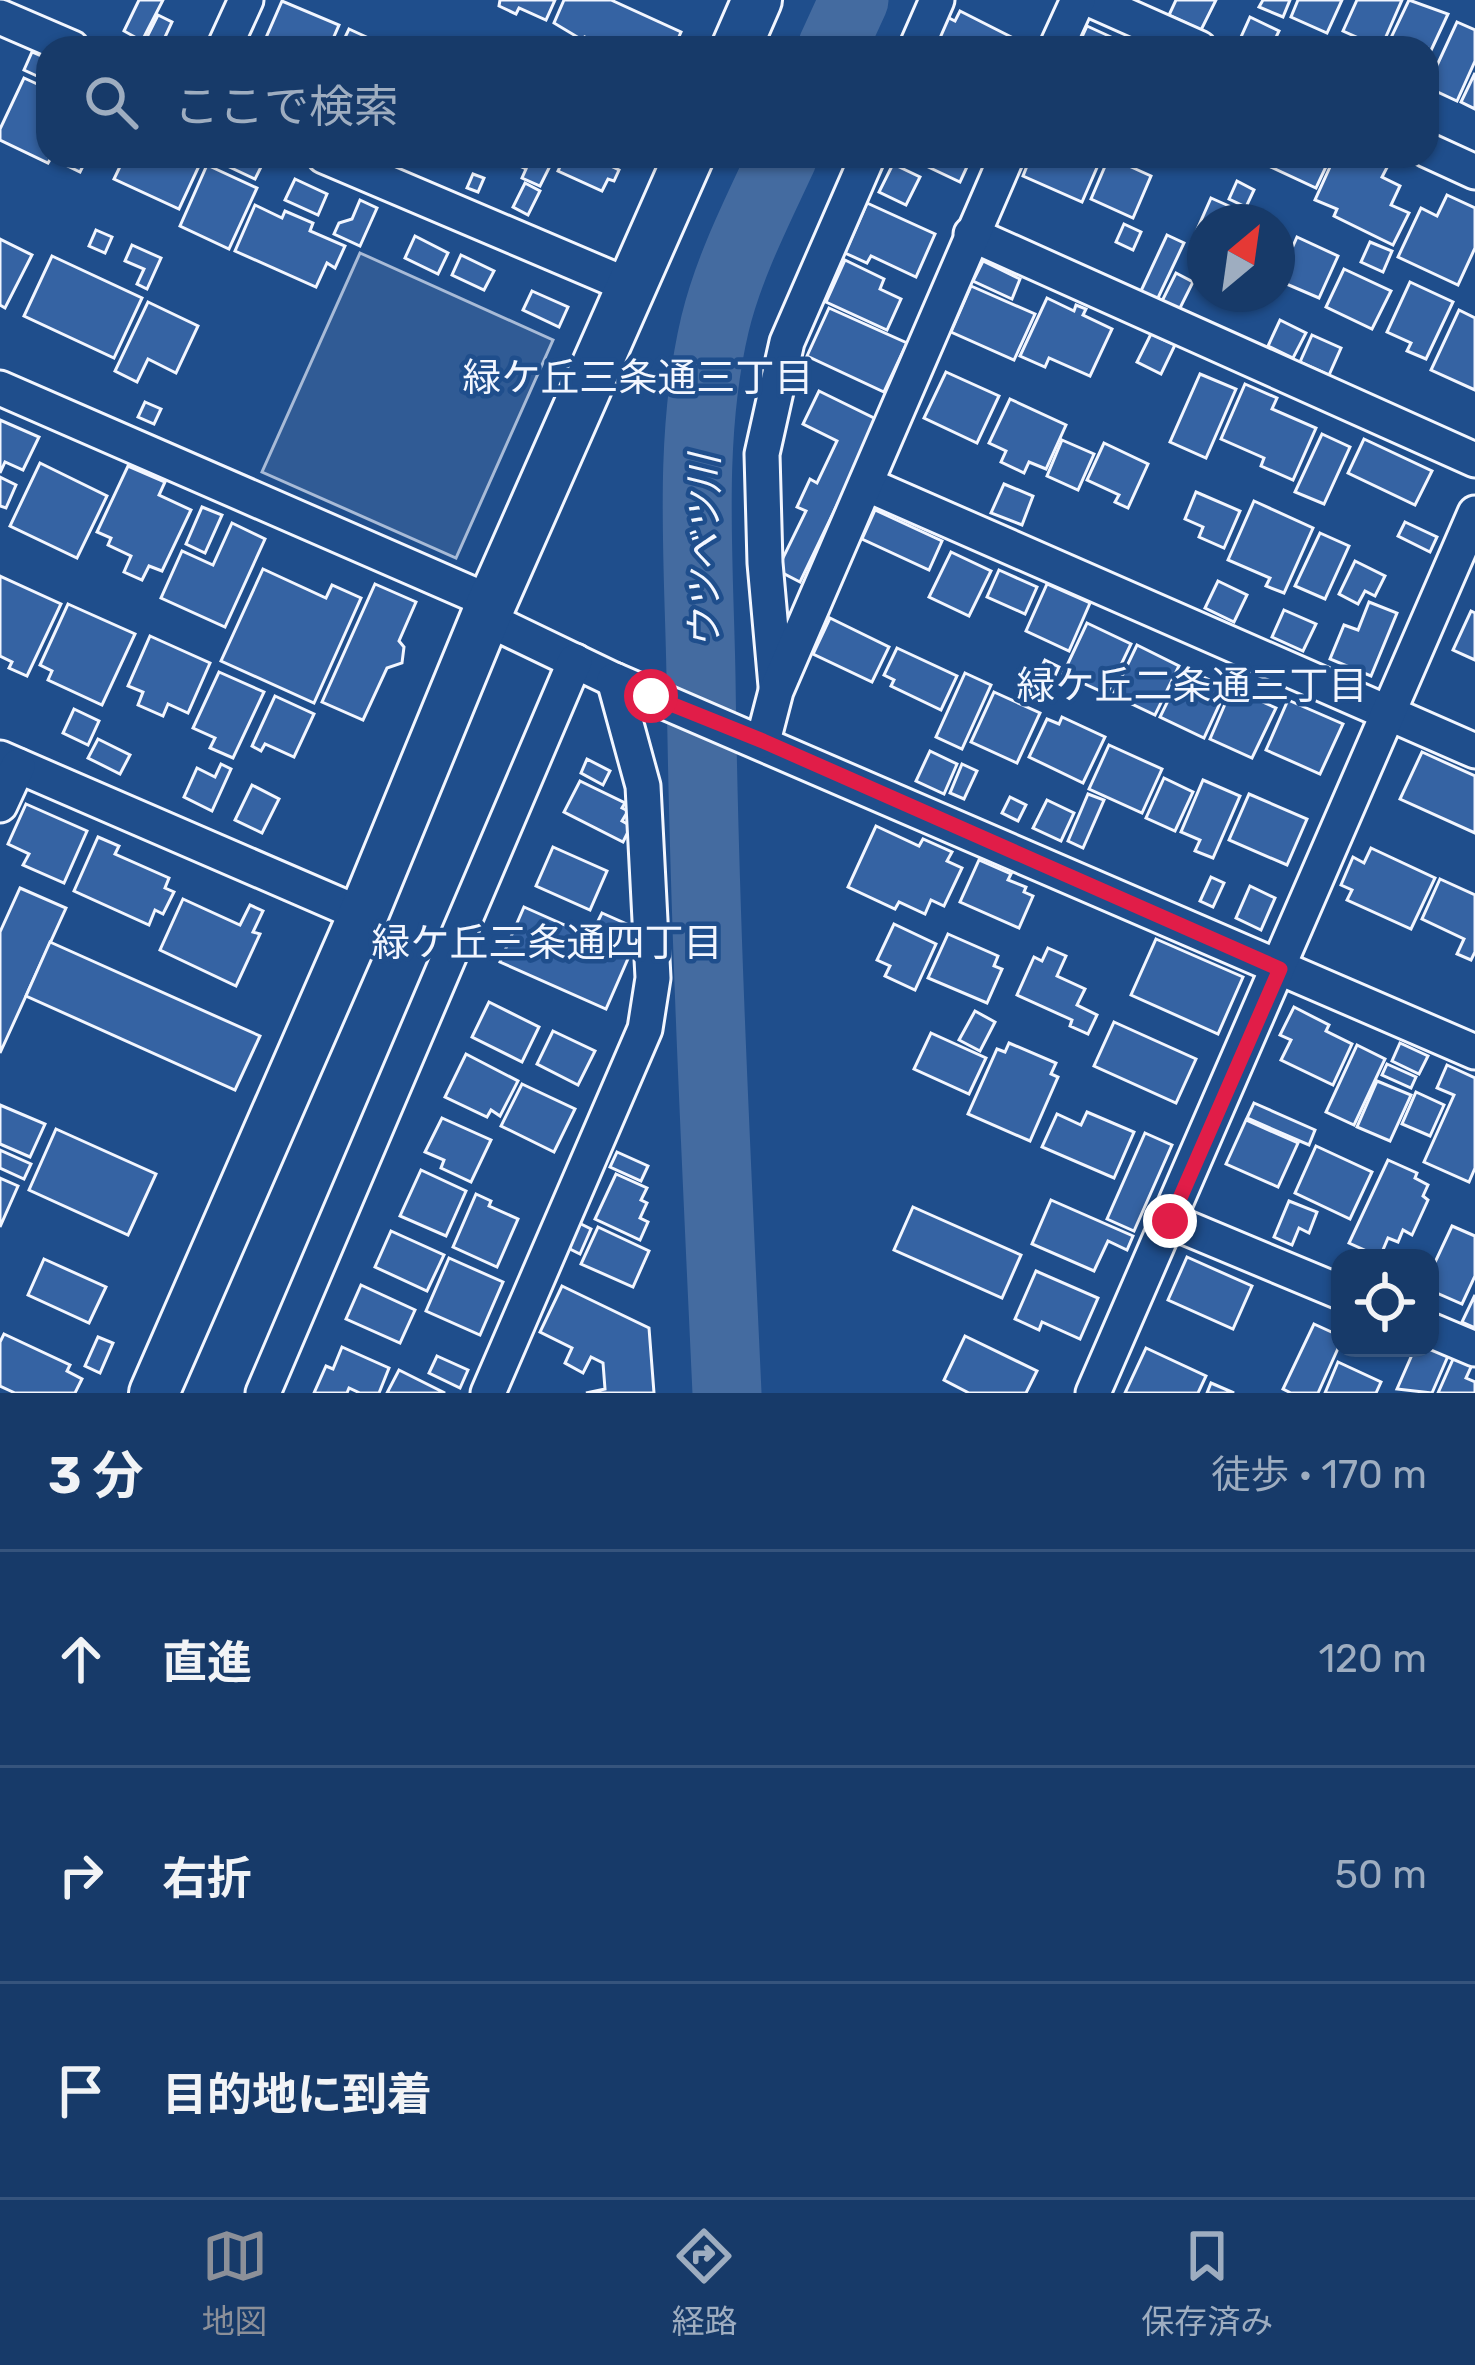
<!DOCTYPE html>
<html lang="ja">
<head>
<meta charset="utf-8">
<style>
  body { margin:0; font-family:Rubik,"Noto Sans JP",sans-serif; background:#244571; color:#f1f3f6 }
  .controls { position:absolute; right:36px; bottom:36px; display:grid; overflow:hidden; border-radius:24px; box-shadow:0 3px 9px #0004 }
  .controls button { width:108px; height:108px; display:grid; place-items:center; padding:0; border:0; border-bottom:3px solid #36547d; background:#173a69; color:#f1f3f6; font:60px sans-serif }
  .compass { position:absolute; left:1187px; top:204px; width:108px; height:108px; border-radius:50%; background:#173a69; box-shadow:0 3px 9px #0004; rotate:29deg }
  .stop { position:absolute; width:36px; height:36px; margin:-27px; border:9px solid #e11d48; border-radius:50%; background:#fff }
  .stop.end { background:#e11d48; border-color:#fff; box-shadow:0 3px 12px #0008 }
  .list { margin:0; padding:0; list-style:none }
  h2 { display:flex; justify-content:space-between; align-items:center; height:156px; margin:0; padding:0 48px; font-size:51px }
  h2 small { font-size:39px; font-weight:400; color:#9eadc0 }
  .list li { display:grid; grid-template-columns:78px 1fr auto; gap:36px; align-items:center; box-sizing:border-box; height:216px; padding:0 48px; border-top:3px solid #36547d }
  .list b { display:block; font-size:45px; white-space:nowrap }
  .list em { font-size:39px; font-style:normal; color:#9eadc0 }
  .icon { flex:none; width:66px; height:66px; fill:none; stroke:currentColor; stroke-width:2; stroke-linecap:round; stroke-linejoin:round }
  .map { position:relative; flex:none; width:1475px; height:1393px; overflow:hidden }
  .search { position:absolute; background:#173a69; box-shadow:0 3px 9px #0004; left:36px; right:36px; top:36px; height:132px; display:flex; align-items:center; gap:30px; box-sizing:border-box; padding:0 42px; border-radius:36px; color:#9eadc0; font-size:45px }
  .sheet { height:804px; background:#173a69 }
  nav { display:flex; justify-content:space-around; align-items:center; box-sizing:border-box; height:168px; border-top:3px solid #36547d; background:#173a69; font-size:33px; color:#9eadc0 }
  nav a { display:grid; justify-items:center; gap:6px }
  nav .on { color:#8c9099 }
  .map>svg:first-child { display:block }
  .green { fill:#305b95; stroke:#a8bbd7; stroke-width:3 }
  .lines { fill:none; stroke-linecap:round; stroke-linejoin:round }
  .river { stroke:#446ba0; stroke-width:69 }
  .building { fill:#3563a3; stroke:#f2f6ff; stroke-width:3 }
  .street-casing { stroke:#f2f6ff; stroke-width:39 }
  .secondary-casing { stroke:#f2f6ff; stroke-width:54 }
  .street { stroke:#1f4e8c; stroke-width:33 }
  .secondary { stroke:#1f4e8c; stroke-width:48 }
  .route { stroke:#e11d48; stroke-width:15 }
  .labels { text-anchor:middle; stroke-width:9; stroke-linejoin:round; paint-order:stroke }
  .neighbourhood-label { font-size:39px; fill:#f2f6ff; stroke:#1f4e8c }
  .water-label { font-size:39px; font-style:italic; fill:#f2f6ff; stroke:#1f4e8c }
</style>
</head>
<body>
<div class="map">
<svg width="1475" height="1393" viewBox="0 0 1475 1393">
  <rect width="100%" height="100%" fill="#1f4e8c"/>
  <polygon class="green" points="360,253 553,340 456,558 262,472"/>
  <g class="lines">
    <g class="river">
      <polyline points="832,48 854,0"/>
      <path d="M727,1393C716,1154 704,916 701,677C699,560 688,438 715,324C729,266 758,210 783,156"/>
    </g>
  </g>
  <g class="building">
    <polygon points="139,0 163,0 142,41 124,31"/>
    <polygon points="500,0 555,0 546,20 519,8 516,14 499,6"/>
    <polygon points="564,0 611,0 681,32 674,48 610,48 585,37 584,41 554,23"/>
    <polygon points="1176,0 1216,0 1201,30 1169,15"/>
    <polygon points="1263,0 1290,0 1283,17 1259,7"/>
    <polygon points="1298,0 1342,0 1327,33 1291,17"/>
    <polygon points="1357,0 1402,0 1381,48 1343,31"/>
    <polygon points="1409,0 1448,14 1427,59 1427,48 1387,46"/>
    <polygon points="282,1 339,25 329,48 283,48 265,40"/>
    <polygon points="960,11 1033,48 927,48 943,15 955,21"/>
    <polygon points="158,15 172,22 160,48 145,41"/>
    <polygon points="1250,17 1279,31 1271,48 1237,46"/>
    <polygon points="1457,22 1475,30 1475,61 1457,101 1427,87"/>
    <polygon points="1087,26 1135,48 1077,48"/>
    <polygon points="349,29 388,47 387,48 340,48"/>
    <polygon points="1297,38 1319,48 1293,48"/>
    <polygon points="32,52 48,59 48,81 24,70"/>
    <polygon points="1475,73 1475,109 1461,102"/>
    <polygon points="24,78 48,89 48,156 88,156 80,172 51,158 48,163 0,140 0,129"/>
    <polygon points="125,156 178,156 199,166 179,209 114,179"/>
    <polygon points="206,156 264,156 266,157 255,179"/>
    <polygon points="497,156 555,156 540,186 522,178 526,169"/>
    <polygon points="565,156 618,156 613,167 619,170 614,181 608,179 602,191 558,171"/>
    <polygon points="905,156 972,156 960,182"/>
    <polygon points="1031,156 1102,156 1082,202 1023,176"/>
    <polygon points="1247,156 1331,156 1316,188"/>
    <polygon points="1335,156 1347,159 1348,156 1393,156 1382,177 1400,186 1391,205 1409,213 1393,245 1334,216 1337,209 1315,200"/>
    <polygon points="1109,157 1151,176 1133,218 1091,199"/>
    <polygon points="893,164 920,177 906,205 879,192"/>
    <polygon points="207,165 257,188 229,249 180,226"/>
    <polygon points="473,174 484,178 478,192 467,188"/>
    <polygon points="295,179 327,194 318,215 285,200"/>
    <polygon points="1237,181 1254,190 1246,207 1229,199"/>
    <polygon points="525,183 540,191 528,215 513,207"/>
    <polygon points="1447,195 1475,208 1475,248 1458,285 1398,257 1421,208 1437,216"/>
    <polygon points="1211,198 1265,222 1205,222 1205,247 1192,241"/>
    <polygon points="360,200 377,208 360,246 334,234 339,223 352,219"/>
    <polygon points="867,203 935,234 916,277 871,256 867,263 845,253"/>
    <polygon points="255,205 282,218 285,211 313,223 310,231 345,246 335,268 327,263 316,287 235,251"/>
    <polygon points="1124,224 1141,232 1133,250 1116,242"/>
    <polygon points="96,230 112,237 105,253 89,246"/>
    <polygon points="1167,235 1184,243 1157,300 1140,293"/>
    <polygon points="415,236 448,253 438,274 405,258"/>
    <polygon points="1297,237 1338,256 1319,298 1277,280 1286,262 1279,259 1287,243 1293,246"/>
    <polygon points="0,239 32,255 5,308 0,305"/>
    <polygon points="1370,242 1392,251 1383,272 1361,262"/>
    <polygon points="132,245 161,258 147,289 137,284 144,269 125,261"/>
    <polygon points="461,255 494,271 484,290 452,275"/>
    <polygon points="52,256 142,298 114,358 24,316"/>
    <polygon points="845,260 884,279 880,289 901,299 887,330 826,302"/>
    <polygon points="983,261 1020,279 1012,299 973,281"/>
    <polygon points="1344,269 1391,291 1372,329 1326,307"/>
    <polygon points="1176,273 1193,282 1178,312 1161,303"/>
    <polygon points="1410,282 1453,302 1426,359 1407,351 1411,343 1387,332"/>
    <polygon points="971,286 1035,314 1014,360 951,332"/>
    <polygon points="532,291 568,307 559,327 523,310"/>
    <polygon points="1047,298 1074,311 1076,305 1086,309 1083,315 1112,329 1090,376 1049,358 1045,367 1020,356"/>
    <polygon points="148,302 198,326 176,373 148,359 137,382 115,371"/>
    <polygon points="829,308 907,343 884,392 807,356"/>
    <polygon points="1459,310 1475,318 1475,390 1431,370"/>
    <polygon points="1280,320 1306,333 1293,358 1268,346"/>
    <polygon points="1151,334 1175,345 1161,374 1137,362"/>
    <polygon points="1312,335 1341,348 1329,375 1300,362"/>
    <polygon points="946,372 999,396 977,443 924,418"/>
    <polygon points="1200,374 1236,389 1206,458 1170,442"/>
    <polygon points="1245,384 1277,398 1272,409 1316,428 1293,480 1261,466 1264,458 1221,439"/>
    <polygon points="819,391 878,420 800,582 777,570 806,511 797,507 810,479 817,483 837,441 803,424"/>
    <polygon points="1010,399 1066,425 1046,469 1029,462 1024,473 1001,462 1006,451 989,443"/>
    <polygon points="145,402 161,409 154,424 138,417"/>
    <polygon points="0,420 39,437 23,470 5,462 0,473"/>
    <polygon points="1322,434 1350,447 1324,504 1295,492"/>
    <polygon points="1364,439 1432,471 1415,505 1348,473"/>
    <polygon points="1062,440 1094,454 1078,490 1047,476"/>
    <polygon points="1104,443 1148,464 1128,508 1115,502 1119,495 1087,480"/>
    <polygon points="40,463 107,496 77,558 10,526"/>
    <polygon points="128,466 165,482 159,495 191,510 162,571 149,566 142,580 124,572 131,556 108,545 111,538 97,532"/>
    <polygon points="0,477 16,485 6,508 0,506"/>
    <polygon points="1004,484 1033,496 1022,525 991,513"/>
    <polygon points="1196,492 1240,511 1224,548 1199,537 1203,527 1185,519"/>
    <polygon points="1254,501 1313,528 1284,593 1266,586 1270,578 1228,560"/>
    <polygon points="202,507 222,515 205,553 186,544"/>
    <polygon points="875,510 942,541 929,570 862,539"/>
    <polygon points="1405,522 1437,537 1430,552 1398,536"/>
    <polygon points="232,523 265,539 225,627 161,598 182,551 213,565"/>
    <polygon points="1320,533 1349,546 1325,599 1295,586"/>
    <polygon points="951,552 991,571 969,616 929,597"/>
    <polygon points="1355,561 1385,576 1375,596 1365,591 1358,604 1339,594"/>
    <polygon points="263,569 326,598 332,585 361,598 314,703 221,661"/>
    <polygon points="999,570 1037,587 1025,614 987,597"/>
    <polygon points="0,576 61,604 27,676 9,668 12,662 0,656"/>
    <polygon points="1218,581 1247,595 1234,622 1205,608"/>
    <polygon points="375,584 416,602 399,641 404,647 402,663 387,668 363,720 322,702"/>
    <polygon points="1047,584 1090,603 1069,651 1026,631"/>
    <polygon points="1369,602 1397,613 1371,676 1330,659 1344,625 1358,630"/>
    <polygon points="68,604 135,634 102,705 48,680 52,671 40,665"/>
    <polygon points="1284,610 1316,624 1303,651 1272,637"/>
    <polygon points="1471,611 1475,613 1475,660 1453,650"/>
    <polygon points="830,618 889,647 872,682 813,654"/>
    <polygon points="1087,623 1131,644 1107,694 1063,674"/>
    <polygon points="150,636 210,663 188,713 168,704 163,716 138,705 143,692 128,686"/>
    <polygon points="1137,645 1179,666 1155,715 1113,695"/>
    <polygon points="897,648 957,676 941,710 891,686 894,680 884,675"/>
    <polygon points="1045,660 1059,667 1042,704 1027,697"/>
    <polygon points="1184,668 1227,688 1204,738 1160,717"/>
    <polygon points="219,672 264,692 233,758 210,748 215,738 193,728"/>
    <polygon points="965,673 991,685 962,749 936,737"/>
    <polygon points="1232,688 1276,708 1252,758 1210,739"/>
    <polygon points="994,692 1040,713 1017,763 971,742"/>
    <polygon points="275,696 314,714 294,757 265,744 261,751 252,746"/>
    <polygon points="1288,700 1343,724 1320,774 1266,750"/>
    <polygon points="74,709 99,721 88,745 63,733"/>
    <polygon points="1062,717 1105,737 1083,783 1029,757 1047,719 1059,724"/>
    <polygon points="98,739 130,755 120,774 88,758"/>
    <polygon points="1109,745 1162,769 1142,813 1089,789"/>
    <polygon points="930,751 957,764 944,794 916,781"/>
    <polygon points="1422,752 1475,776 1475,833 1400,799"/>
    <polygon points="587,759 610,771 603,785 581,773"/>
    <polygon points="221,764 231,769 212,811 184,797 197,768 215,777"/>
    <polygon points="962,764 977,771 964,799 950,793"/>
    <polygon points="1164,778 1193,792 1175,831 1146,818"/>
    <polygon points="1203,780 1240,796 1213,858 1195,851 1200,840 1181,832"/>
    <polygon points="580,781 625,803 622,808 628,811 622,821 631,826 623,842 564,812"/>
    <polygon points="252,785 279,799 262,833 235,820"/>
    <polygon points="1088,794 1104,800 1083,848 1068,841"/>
    <polygon points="1249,794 1307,819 1287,865 1229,840"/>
    <polygon points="1010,797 1026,805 1018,821 1002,813"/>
    <polygon points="1047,800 1074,813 1061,841 1033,828"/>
    <polygon points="26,804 87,831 64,883 23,865 29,854 8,844"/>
    <polygon points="876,826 919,846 923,839 952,852 947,861 962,868 944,906 931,900 925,914 899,902 895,909 848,887"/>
    <polygon points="98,837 119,846 115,854 169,878 165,888 174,892 163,914 155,910 149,925 74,891"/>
    <polygon points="553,847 607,871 590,910 536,886"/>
    <polygon points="1371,848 1435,878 1411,929 1347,900 1352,890 1341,885 1353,857 1364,863"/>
    <polygon points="979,860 1011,874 1008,880 1026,887 1024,892 1033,896 1019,928 960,902"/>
    <polygon points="1211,877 1224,883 1213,907 1200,901"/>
    <polygon points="1440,879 1475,895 1475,952 1471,960 1457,954 1464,939 1422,919"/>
    <polygon points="1250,886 1275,898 1261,930 1236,918"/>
    <polygon points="20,888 66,908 0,1053 0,932"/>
    <polygon points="183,899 240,925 250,905 263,911 253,932 260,934 236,986 160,950"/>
    <polygon points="524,907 630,954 606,1009 500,962"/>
    <polygon points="602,913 629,925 624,938 596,925"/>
    <polygon points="894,924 936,944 915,990 885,976 890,966 877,960"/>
    <polygon points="948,934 998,956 994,966 1002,969 987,1003 928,978"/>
    <polygon points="1156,939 1243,977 1218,1034 1131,995"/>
    <polygon points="50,942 260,1036 235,1090 26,996"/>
    <polygon points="1048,948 1066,956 1057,976 1085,989 1077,1005 1097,1015 1088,1034 1070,1026 1072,1020 1017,995 1034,957 1042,961"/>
    <polygon points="489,1002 539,1027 522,1062 472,1037"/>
    <polygon points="1294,1007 1329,1025 1326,1031 1352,1044 1333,1085 1281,1060 1291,1040 1280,1035"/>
    <polygon points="975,1011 995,1022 980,1051 959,1040"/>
    <polygon points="1114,1022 1196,1059 1176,1103 1094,1066"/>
    <polygon points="553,1031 595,1051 578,1085 537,1064"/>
    <polygon points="931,1033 986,1058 969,1094 914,1069"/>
    <polygon points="1009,1043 1056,1063 1051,1074 1058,1077 1030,1141 968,1114 997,1049 1005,1052"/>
    <polygon points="1400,1043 1428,1056 1419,1074 1392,1061"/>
    <polygon points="1357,1045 1385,1059 1354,1125 1326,1112"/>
    <polygon points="466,1054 518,1081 500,1116 491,1110 487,1117 445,1097"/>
    <polygon points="1387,1064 1416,1077 1411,1088 1382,1075"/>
    <polygon points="1447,1065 1475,1078 1475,1168 1469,1182 1424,1162 1454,1095 1437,1088"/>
    <polygon points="1377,1081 1411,1095 1390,1141 1357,1127"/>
    <polygon points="522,1084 575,1109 554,1152 501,1126"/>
    <polygon points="1416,1092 1444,1105 1430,1136 1402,1124"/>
    <polygon points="1254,1103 1315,1130 1309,1145 1247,1118"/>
    <polygon points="0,1105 45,1124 30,1157 0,1144"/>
    <polygon points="1087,1112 1134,1132 1114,1178 1042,1147 1057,1114 1081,1125"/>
    <polygon points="442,1118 491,1140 471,1182 441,1168 444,1160 425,1152"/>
    <polygon points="1246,1120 1298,1143 1278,1187 1226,1164"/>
    <polygon points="56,1129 156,1174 128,1235 29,1190"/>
    <polygon points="1145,1133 1172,1145 1134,1231 1107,1219"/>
    <polygon points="1316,1146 1372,1172 1350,1219 1295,1193"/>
    <polygon points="0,1150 31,1164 24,1179 0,1168"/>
    <polygon points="617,1152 648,1166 641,1181 610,1167"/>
    <polygon points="1388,1160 1417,1173 1415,1178 1428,1185 1423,1196 1428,1200 1412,1235 1403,1230 1398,1242 1388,1238 1380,1257 1349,1243"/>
    <polygon points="421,1170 466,1191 446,1236 400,1216"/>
    <polygon points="616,1174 647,1188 641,1200 647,1203 640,1218 648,1222 640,1240 595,1219"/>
    <polygon points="0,1178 18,1186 0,1227"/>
    <polygon points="476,1194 491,1201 489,1206 518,1219 497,1267 453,1247"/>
    <polygon points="1051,1200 1133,1236 1127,1250 1108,1241 1094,1271 1032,1244"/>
    <polygon points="1289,1201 1317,1212 1309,1233 1299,1228 1292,1245 1274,1237"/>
    <polygon points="913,1207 1021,1255 1002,1298 894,1250"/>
    <polygon points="579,1223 591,1229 580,1254 568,1248"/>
    <polygon points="1452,1226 1475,1236 1475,1276 1462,1304 1430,1290 1430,1273"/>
    <polygon points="598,1227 649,1251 633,1287 581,1264"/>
    <polygon points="391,1231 444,1255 427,1291 375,1267"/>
    <polygon points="1187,1257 1252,1286 1233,1329 1168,1300"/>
    <polygon points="449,1258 503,1282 480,1335 426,1311"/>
    <polygon points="44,1259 106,1287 89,1323 28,1295"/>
    <polygon points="1036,1271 1098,1298 1080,1339 1042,1322 1039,1330 1015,1319"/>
    <polygon points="361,1285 415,1310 400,1343 346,1319"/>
    <polygon points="562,1286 649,1328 654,1393 586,1393 605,1389 603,1363 591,1357 583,1373 565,1363 572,1348 540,1332"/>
    <polygon points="1475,1295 1475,1328 1462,1322"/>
    <polygon points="1314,1324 1340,1336 1340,1344 1318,1393 1291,1393 1283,1389"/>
    <polygon points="4,1334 70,1365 67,1371 82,1379 75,1393 15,1393 0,1386 0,1342"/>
    <polygon points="965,1336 1037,1371 1026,1393 969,1393 944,1380"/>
    <polygon points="98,1337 113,1343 100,1373 85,1366"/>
    <polygon points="342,1347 389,1368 379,1393 360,1393 349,1388 347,1393 314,1393 326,1366 333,1369"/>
    <polygon points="1146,1348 1206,1376 1198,1393 1125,1393"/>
    <polygon points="1415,1348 1429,1348 1448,1356 1432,1393 1397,1389"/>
    <polygon points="437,1356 468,1370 460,1388 429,1373"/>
    <polygon points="1454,1357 1472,1365 1466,1378 1475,1382 1475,1393 1438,1393"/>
    <polygon points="1338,1362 1381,1382 1376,1393 1325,1393"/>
    <polygon points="399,1370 445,1393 387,1393"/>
    <polygon points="1211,1383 1234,1393 1207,1393"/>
  </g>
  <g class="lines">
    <defs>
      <g id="street">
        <polyline points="1091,0 1199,48"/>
        <polyline points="0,17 72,48"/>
        <polyline points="224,48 246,0"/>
        <polyline points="916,48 937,0"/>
        <polyline points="1056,48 1078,0"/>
        <polyline points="1427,150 1475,172"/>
        <polyline points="324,156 632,287"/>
        <polyline points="971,234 1475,460"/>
        <polyline points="0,388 493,603"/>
        <polyline points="866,484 1475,751"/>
        <polyline points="485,618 614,680 1475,1052"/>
        <polyline points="776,686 765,563 762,454 787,342 868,156"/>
        <polyline points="763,741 776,691 1007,156"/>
        <polyline points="0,758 363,915"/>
        <polyline points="0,805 18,766"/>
        <polyline points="1170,1221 1340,1292"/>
        <polyline points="1430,1330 1475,1349"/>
        <polyline points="263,1393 575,661"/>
        <polyline points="488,1393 645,1029 653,978 643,786 614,680"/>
        <polyline points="1093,1393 1475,513"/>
      </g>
      <g id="secondary">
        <polyline points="736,48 757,0"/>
        <polyline points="154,1393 363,915 485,618 689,156"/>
      </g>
    </defs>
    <use href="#street" class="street-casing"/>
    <use href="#secondary" class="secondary-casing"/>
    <use href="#street" class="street"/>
    <use href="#secondary" class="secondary"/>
  </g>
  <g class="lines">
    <polyline class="route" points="651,696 763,741 1280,969 1170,1221"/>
  </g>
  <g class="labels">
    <g class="neighbourhood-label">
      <text x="638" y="391">緑ケ丘三条通三丁目</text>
      <text x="1192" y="699">緑ケ丘二条通三丁目</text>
      <text x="547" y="956">緑ケ丘三条通四丁目</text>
    </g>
    <g class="water-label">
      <text transform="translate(704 552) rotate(-90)" y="14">ウツベツ川</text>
    </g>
  </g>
</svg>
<div class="controls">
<button><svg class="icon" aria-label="locate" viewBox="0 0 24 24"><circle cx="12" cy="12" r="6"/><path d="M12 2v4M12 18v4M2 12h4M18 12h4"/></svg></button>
</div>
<svg class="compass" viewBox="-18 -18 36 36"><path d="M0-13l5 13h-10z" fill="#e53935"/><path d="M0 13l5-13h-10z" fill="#9eadc0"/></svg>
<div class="stop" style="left:651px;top:696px"></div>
<div class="stop end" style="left:1170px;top:1221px"></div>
<div class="search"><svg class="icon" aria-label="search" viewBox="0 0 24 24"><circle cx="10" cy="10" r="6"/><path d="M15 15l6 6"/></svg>ここで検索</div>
</div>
<section class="sheet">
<h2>3 分<small>徒歩 · 170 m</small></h2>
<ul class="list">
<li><svg class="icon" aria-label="ahead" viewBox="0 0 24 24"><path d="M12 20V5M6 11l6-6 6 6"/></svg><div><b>直進</b></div><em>120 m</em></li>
<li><svg class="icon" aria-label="right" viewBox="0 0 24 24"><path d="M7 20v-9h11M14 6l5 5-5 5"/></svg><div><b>右折</b></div><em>50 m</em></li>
<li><svg class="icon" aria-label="arrive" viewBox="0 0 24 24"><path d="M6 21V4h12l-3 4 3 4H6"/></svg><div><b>目的地に到着</b></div></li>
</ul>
</section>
<nav>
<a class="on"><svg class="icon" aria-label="map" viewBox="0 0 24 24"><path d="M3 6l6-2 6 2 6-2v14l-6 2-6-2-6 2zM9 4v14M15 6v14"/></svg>地図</a>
<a><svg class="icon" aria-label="directions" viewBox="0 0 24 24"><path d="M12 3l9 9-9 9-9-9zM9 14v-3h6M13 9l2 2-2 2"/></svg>経路</a>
<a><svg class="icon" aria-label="saved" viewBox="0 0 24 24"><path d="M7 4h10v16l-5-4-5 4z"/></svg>保存済み</a>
</nav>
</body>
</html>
